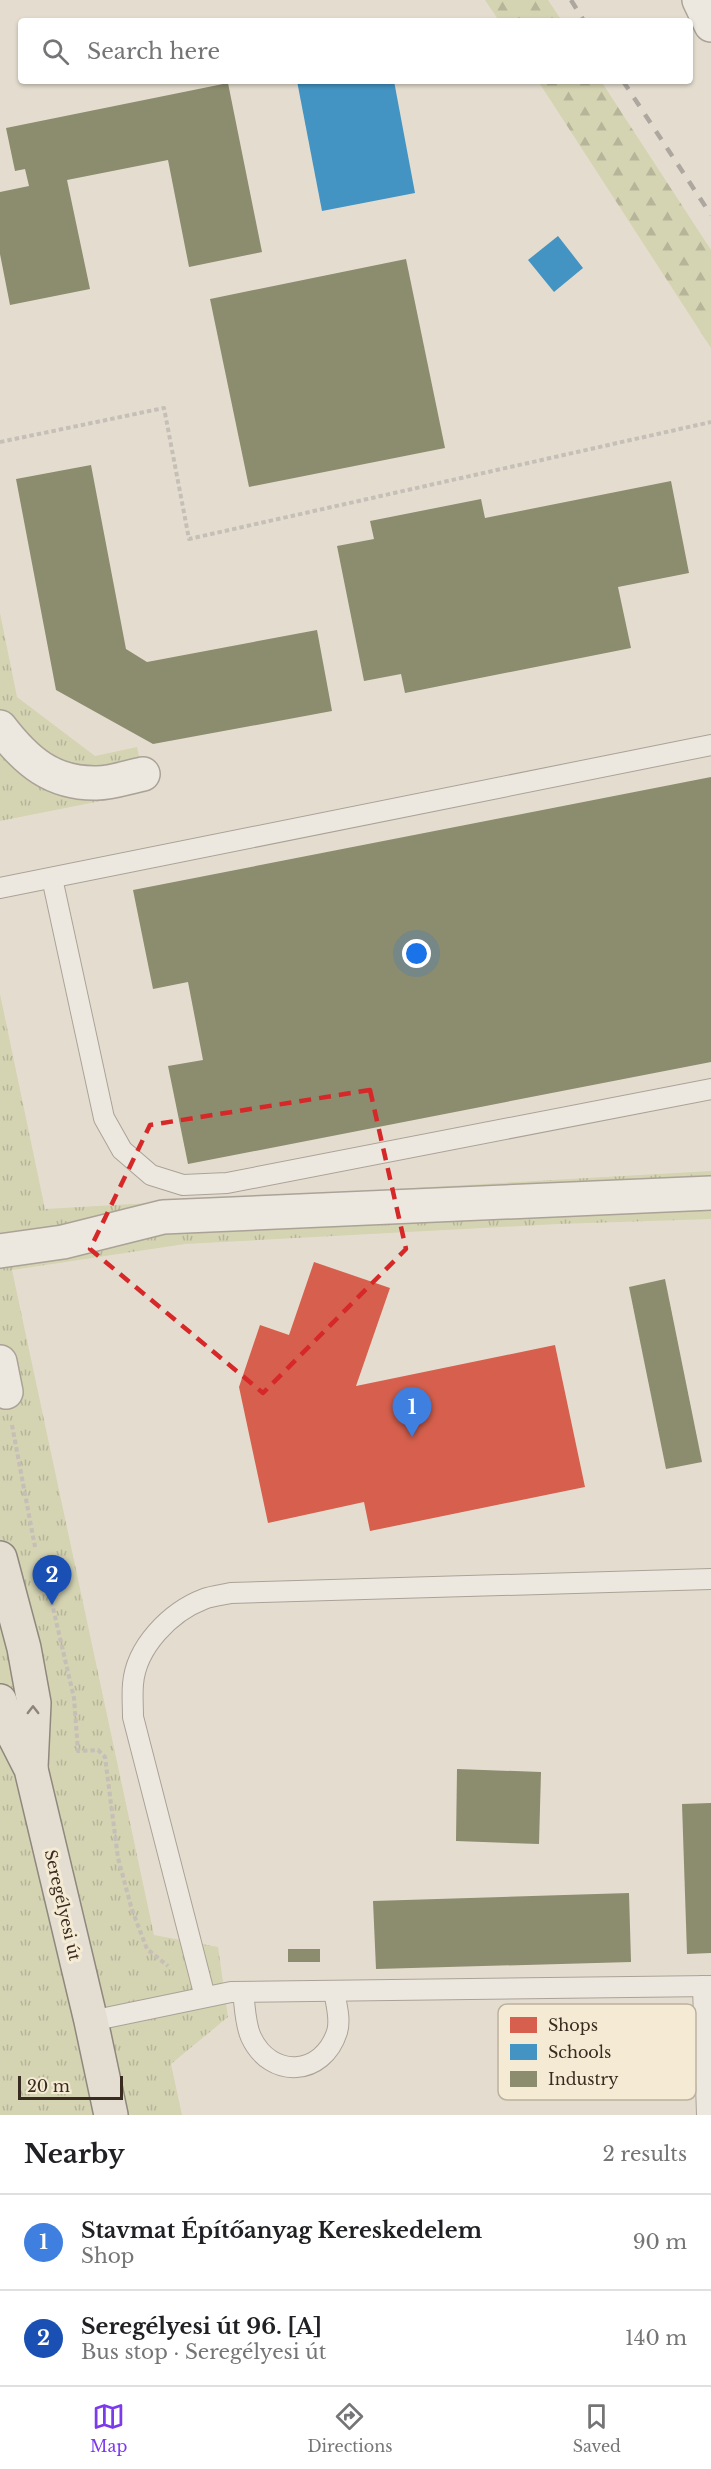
<!DOCTYPE html>
<html lang="en">
<head>
<meta charset="utf-8">
<style>
  body { margin:0; font-family:"Libre Baskerville",serif; background:#f2f2f2; color:#202124 }
  .scale { position:absolute; left:18px; bottom:15px; width:105px; box-sizing:border-box; padding-left:6px; border:3px solid #392b1f; border-top:0; font-size:16px; line-height:21px; white-space:nowrap; color:#392b1f; -webkit-text-stroke:4px #f5ebd5; paint-order:stroke }
  .you { position:absolute; left:417px; top:954px; width:21px; height:21px; margin:-15px; border:4px solid #fff; border-radius:50%; background:#1a73e8; box-shadow:0 0 0 9px #1a73e833 }
  .badge { display:grid; place-items:center; width:39px; height:39px; border-radius:50%; background:#7c3aed; color:#fff; font-size:20px; font-weight:700 }
  .pin { position:absolute; translate:-50% -50px; filter:drop-shadow(0 2px 3px #0008) }
  .pin::after { content:''; position:absolute; top:32px; width:21px; height:18px; background:inherit; clip-path:polygon(0 0,100% 0,50% 100%) }
  .list { margin:0; padding:0; list-style:none }
  h2 { display:flex; justify-content:space-between; align-items:center; height:78px; margin:0; padding:0 24px; font-size:26px }
  h2 small { font-size:20px; font-weight:400; color:#757577 }
  .list li { display:grid; grid-template-columns:39px 1fr auto; gap:18px; align-items:center; box-sizing:border-box; height:96px; padding:0 24px; border-top:2px solid #e0e0e0 }
  .list b { display:block; font-size:22px; white-space:nowrap }
  .list p { margin:0; font-size:20px; white-space:nowrap; color:#757577 }
  .list em { font-size:20px; font-style:normal; color:#757577 }
  .icon { flex:none; width:33px; height:33px; fill:none; stroke:currentColor; stroke-width:2; stroke-linecap:round; stroke-linejoin:round }
  .map { position:relative; flex:none; width:711px; height:2115px; overflow:hidden }
  .search { position:absolute; background:#fff; box-shadow:0 2px 4px #0004; left:18px; right:18px; top:18px; height:66px; display:flex; align-items:center; gap:15px; box-sizing:border-box; padding:0 21px; border-radius:6px; color:#757577; font-size:22px }
  .sheet { height:270px; background:#fff }
  nav { display:flex; justify-content:space-around; align-items:center; box-sizing:border-box; height:84px; border-top:2px solid #e0e0e0; background:#fff; font-size:16px; color:#757577 }
  nav a { display:grid; justify-items:center; gap:3px }
  nav .on { color:#7c3aed }
  .map>svg:first-child { display:block }
  .grass { fill:url(#grass-tufts) }
  .forest { fill:url(#forest-firs) }
  .shops { fill:#d6604d }
  .schools { fill:#4393c3 }
  .industry { fill:#8c8c6e }
  .lines { fill:none; stroke-linecap:round; stroke-linejoin:round }
  .service-casing { stroke:#aaa297; stroke-width:22 }
  .minor-casing { stroke:#aaa297; stroke-width:36 }
  .tertiary-casing { stroke:#aaa297; stroke-width:36 }
  .primary-casing { stroke:#8f887e; stroke-width:36 }
  .path { stroke:#c5bfb7; stroke-width:4; stroke-dasharray:4.5 3; stroke-linecap:butt }
  .service { stroke:#ece8e0; stroke-width:20 }
  .minor { stroke:#ece8e0; stroke-width:33 }
  .tertiary { stroke:#ece8e0; stroke-width:33 }
  .primary { stroke:#e4ded2; stroke-width:33 }
  .rail { stroke:#ada7a0; stroke-width:4.5; stroke-dasharray:10 10; stroke-linecap:butt }
  .oneway { stroke:#8e8478 }
  .marked { fill:none; stroke:#d62828; stroke-width:4.5; stroke-dasharray:12 8; stroke-linejoin:round }
  .labels { text-anchor:middle; stroke-width:6; stroke-linejoin:round; paint-order:stroke }
  .street-label { font-size:16px; fill:#392b1f; stroke:#f5ebd5 }
  .key { fill:#f5ebd5; stroke:#bdb19e; stroke-width:1.5 }
  .key-label { font-size:16px; fill:#392b1f }
</style>
</head>
<body>
<div class="map">
<svg width="711" height="2115" viewBox="0 0 711 2115">
  <defs>
    <pattern id="grass-tufts" width="24" height="20" patternUnits="userSpaceOnUse" patternTransform="scale(1.5)"><rect width="24" height="20" fill="#d4d3b2"/><path d="M3 7l-1-3M5 7V3M7 7l1-3M15 17l-1-3M17 17v-4M19 17l1-3" fill="none" stroke="#b7b599"/></pattern>
    <pattern id="forest-firs" width="22" height="20" patternUnits="userSpaceOnUse" patternTransform="scale(1.5)"><rect width="22" height="20" fill="#d4d3b2"/><path d="M5 1l3.5 6h-7zM16 11l3.5 6h-7z" fill="#b7b599"/></pattern>
  </defs>
  <rect width="100%" height="100%" fill="#e4ddcf"/>
  <g class="grass">
    <polygon points="0,613 17,697 95,756 137,747 146,792 0,821"/>
    <polygon points="0,994 45,1209 711,1171 711,1219 558,1224 185,1244 12,1270 154,1935 218,1947 228,2017 171,2064 182,2115 0,2115"/>
  </g>
  <g class="forest">
    <polygon points="485,0 548,0 562,21 499,21"/>
    <polygon points="538,81 601,81 711,250 711,348"/>
  </g>
  <polygon class="shops" points="314,1262 390,1288 356,1386 555,1345 585,1487 370,1531 364,1502 268,1523 239,1387 260,1325 289,1335"/>
  <g class="schools">
    <polygon points="297,81 394,81 415,193 322,211"/>
    <polygon points="558,236 583,268 554,292 528,260"/>
  </g>
  <g class="industry">
    <polygon points="228,83 262,252 189,267 168,160 67,180 90,289 10,305 0,254 0,192 29,186 25,169 15,171 6,128"/>
    <polygon points="406,259 445,448 249,487 210,299"/>
    <polygon points="91,465 126,649 147,662 317,630 332,711 153,744 56,690 16,479"/>
    <polygon points="671,481 689,573 618,587 631,648 405,693 401,674 364,681 337,546 374,539 370,521 481,499 485,518"/>
    <polygon points="711,777 711,1062 188,1164 168,1066 203,1060 188,982 153,989 133,890"/>
    <polygon points="665,1279 702,1462 666,1469 629,1287"/>
    <polygon points="457,1769 541,1772 539,1844 456,1841"/>
    <polygon points="711,1803 711,1953 687,1954 682,1804"/>
    <polygon points="629,1893 631,1962 376,1969 373,1901"/>
    <rect x="288" y="1949" width="32" height="13"/>
  </g>
  <g class="lines">
    <defs>
      <g id="service">
        <polyline points="52,878 104,1118 122,1150 151,1175 183,1185 227,1183 711,1089"/>
        <polyline points="0,888 711,745"/>
        <polyline points="703,1986 707,2115"/>
        <path d="M243,1992C245,2006 245,2024 251,2037C271,2080 323,2076 337,2032C341,2019 336,2004 334,1991"/>
        <path d="M205,1997L133,1717C133,1706 132,1695 133,1684C136,1647 170,1612 204,1599C212,1596 222,1595 231,1593L711,1579"/>
        <polyline points="91,2021 231,1992 711,1986"/>
      </g>
      <g id="minor">
        <path d="M0,727C26,761 52,784 97,783C112,783 128,777 143,774"/>
        <polyline points="0,1251 63,1242 163,1217 711,1193"/>
        <polyline points="0,1362 6,1392"/>
      </g>
      <polyline id="tertiary" points="699,0 711,25"/>
      <g id="primary">
        <polyline points="0,1558 24,1648 34,1703 31,1767"/>
        <polyline points="0,1701 5,1718 31,1769 91,2021 111,2115"/>
      </g>
    </defs>
    <use href="#service" class="service-casing"/>
    <use href="#minor" class="minor-casing"/>
    <use href="#tertiary" class="tertiary-casing"/>
    <use href="#primary" class="primary-casing"/>
    <g class="path">
      <polyline points="0,442 164,408 189,539 711,422"/>
      <polyline points="12,1425 35,1547"/>
      <polyline points="44,1580 50,1595 74,1698 78,1751 98,1750 105,1757 118,1858 132,1910 147,1949 168,1966"/>
    </g>
    <use href="#service" class="service"/>
    <use href="#minor" class="minor"/>
    <use href="#tertiary" class="tertiary"/>
    <use href="#primary" class="primary"/>
    <g class="rail">
      <polyline points="571,0 584,21"/>
      <polyline points="623,81 711,215"/>
    </g>
  </g>
  <defs><path id="oneway-chevron" d="M-2-3.5L2.5 0L-2 3.5" fill="none" stroke-width="1.6" stroke-linecap="round" stroke-linejoin="round" transform="scale(1.5)"/></defs>
  <use class="oneway" href="#oneway-chevron" transform="translate(33 1710) rotate(-90)"/>
  <path class="marked" d="M370,1090L406,1249L263,1393L90,1249L150,1125Z"/>
  <g class="labels">
    <g class="street-label">
      <text transform="translate(63 1905) rotate(77)" y="6">Seregélyesi út</text>
    </g>
  </g>
  <rect x="498" y="2004" width="198" height="96" rx="9" class="key"/>
  <rect x="510" y="2017" width="27" height="16" fill="#d6604d"/>
  <rect x="510" y="2044" width="27" height="16" fill="#4393c3"/>
  <rect x="510" y="2071" width="27" height="16" fill="#8c8c6e"/>
  <g class="key-label">
    <text x="548" y="2031">Shops</text>
    <text x="548" y="2058">Schools</text>
    <text x="548" y="2085">Industry</text>
  </g>
</svg>
<div class="scale">20 m</div>
<div class="you"></div>
<div class="pin badge" style="left:412px;top:1437px;background:#3f7fe0">1</div>
<div class="pin badge" style="left:52px;top:1605px;background:#1a4fb4">2</div>
<div class="search"><svg class="icon" aria-label="search" viewBox="0 0 24 24"><circle cx="10" cy="10" r="6"/><path d="M15 15l6 6"/></svg>Search here</div>
</div>
<section class="sheet">
<h2>Nearby<small>2 results</small></h2>
<ul class="list">
<li><span class="badge" style="background:#3f7fe0">1</span><div><b>Stavmat Építőanyag Kereskedelem</b><p>Shop</p></div><em>90 m</em></li>
<li><span class="badge" style="background:#1a4fb4">2</span><div><b>Seregélyesi út 96. [A]</b><p>Bus stop · Seregélyesi út</p></div><em>140 m</em></li>
</ul>
</section>
<nav>
<a class="on"><svg class="icon" aria-label="map" viewBox="0 0 24 24"><path d="M3 6l6-2 6 2 6-2v14l-6 2-6-2-6 2zM9 4v14M15 6v14"/></svg>Map</a>
<a><svg class="icon" aria-label="directions" viewBox="0 0 24 24"><path d="M12 3l9 9-9 9-9-9zM9 14v-3h6M13 9l2 2-2 2"/></svg>Directions</a>
<a><svg class="icon" aria-label="saved" viewBox="0 0 24 24"><path d="M7 4h10v16l-5-4-5 4z"/></svg>Saved</a>
</nav>
</body>
</html>
